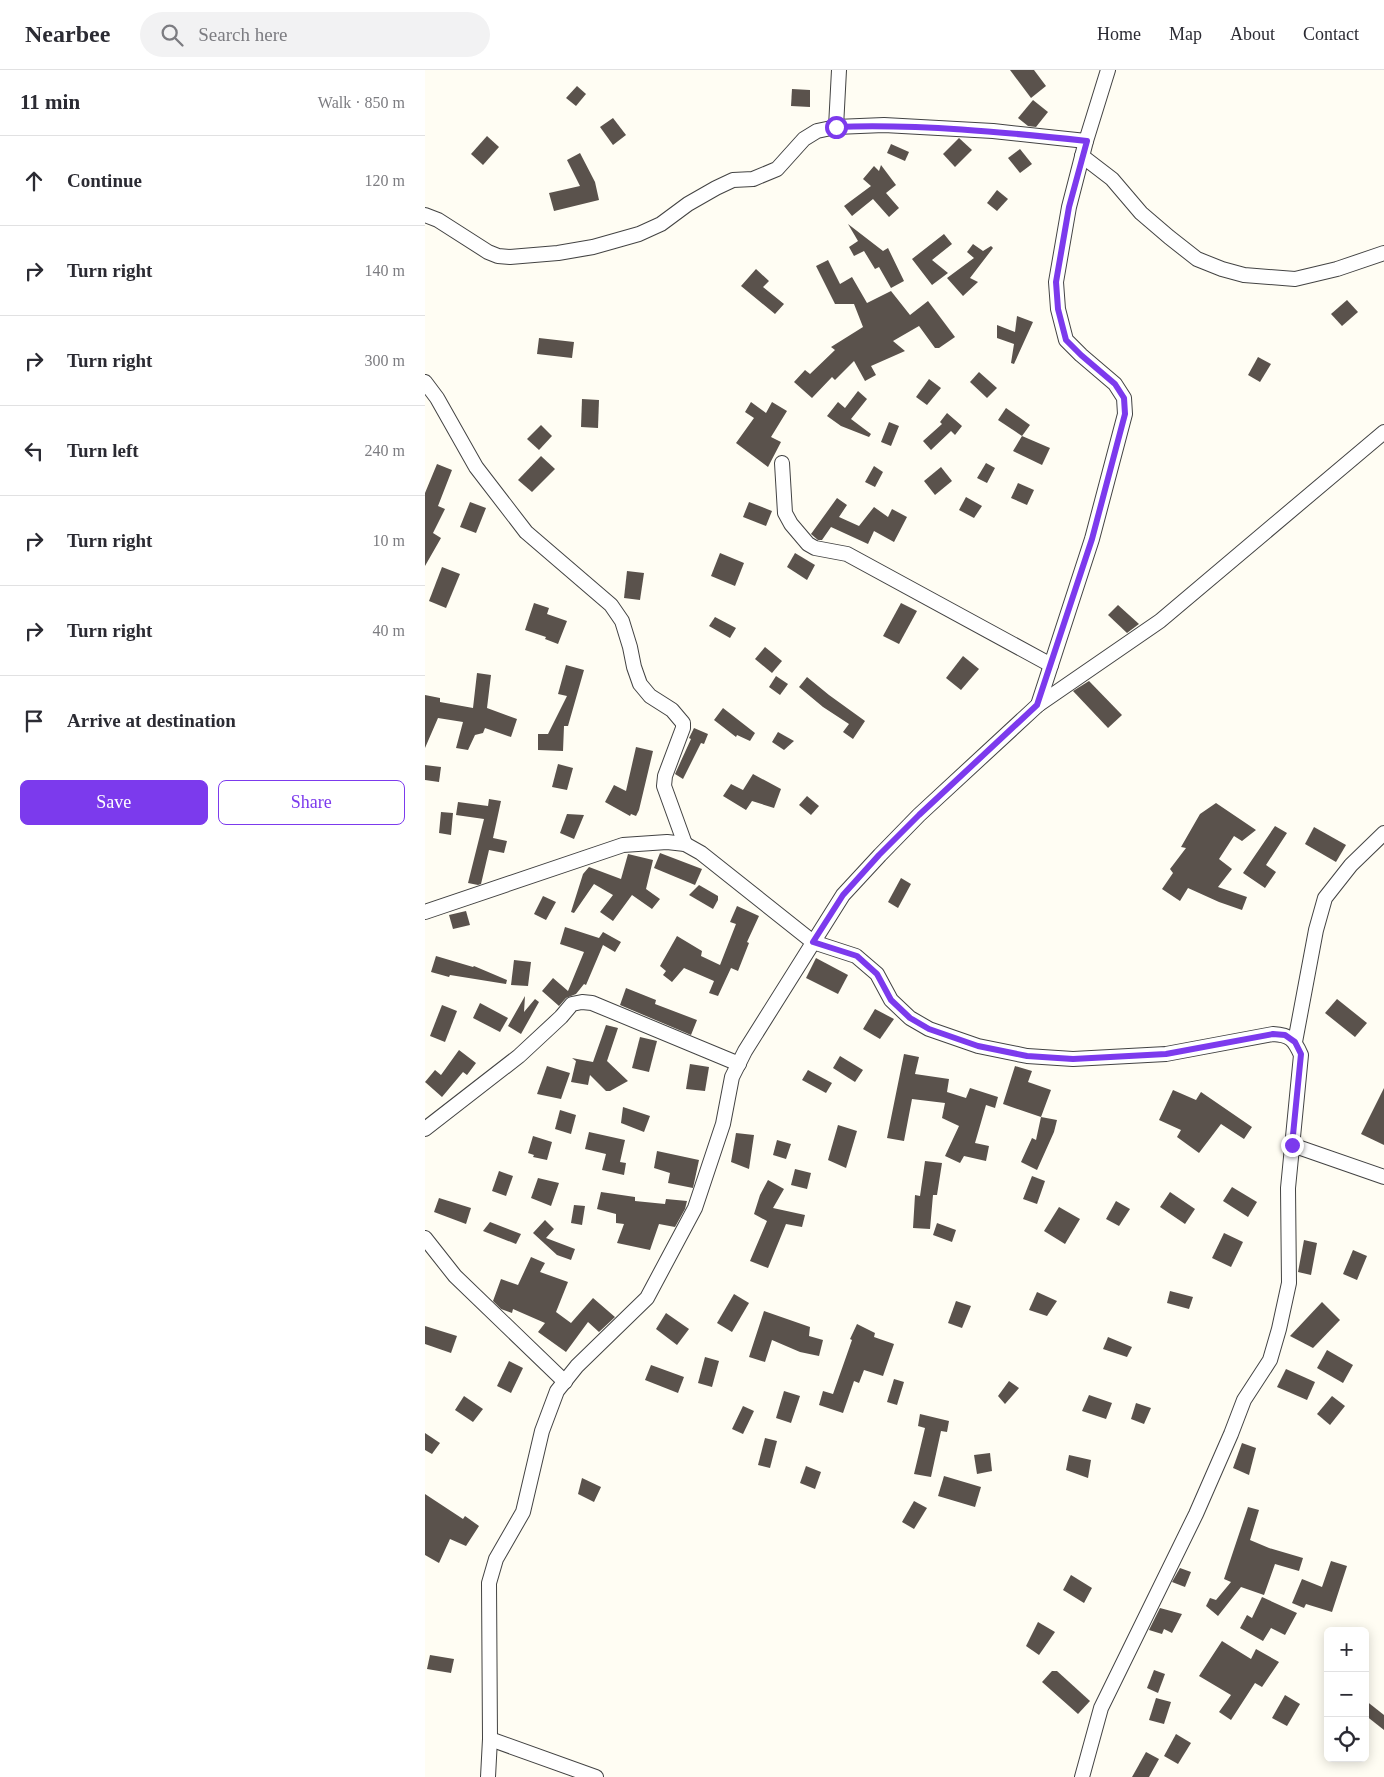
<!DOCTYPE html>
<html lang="en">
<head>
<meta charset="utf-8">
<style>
  body { margin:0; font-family:"Times New Roman",serif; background:#f2f2f3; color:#2b2b33 }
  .controls { position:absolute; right:15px; bottom:15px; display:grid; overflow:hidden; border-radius:8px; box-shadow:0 2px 12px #0003 }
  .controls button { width:45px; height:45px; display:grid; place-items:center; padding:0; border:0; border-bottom:1px solid #e1e1e2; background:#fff; color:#2b2b33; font:25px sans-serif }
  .stop { position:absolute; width:15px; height:15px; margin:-11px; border:4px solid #7c3aed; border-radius:50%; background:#fff }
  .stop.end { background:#7c3aed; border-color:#fff; box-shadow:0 1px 5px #0008 }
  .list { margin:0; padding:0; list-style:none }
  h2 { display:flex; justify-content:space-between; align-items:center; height:65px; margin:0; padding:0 20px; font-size:21px }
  h2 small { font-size:16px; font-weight:400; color:#7c7c81 }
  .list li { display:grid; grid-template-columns:32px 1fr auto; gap:15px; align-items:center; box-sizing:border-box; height:90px; padding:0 20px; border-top:1px solid #e1e1e2 }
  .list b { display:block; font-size:19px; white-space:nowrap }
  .list em { font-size:16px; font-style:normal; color:#7c7c81 }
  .actions { display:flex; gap:10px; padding:15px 20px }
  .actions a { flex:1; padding:11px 0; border:1px solid #7c3aed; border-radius:8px; text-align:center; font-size:18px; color:#7c3aed }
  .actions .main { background:#7c3aed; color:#fff }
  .icon { flex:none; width:28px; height:28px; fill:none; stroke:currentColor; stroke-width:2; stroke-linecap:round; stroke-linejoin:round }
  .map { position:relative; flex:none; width:959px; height:1707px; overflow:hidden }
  header { display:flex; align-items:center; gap:30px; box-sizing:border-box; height:70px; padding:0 25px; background:#fff; border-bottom:1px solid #e1e1e2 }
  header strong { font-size:24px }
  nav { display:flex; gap:28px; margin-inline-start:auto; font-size:18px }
  .search { width:350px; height:45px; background:#f2f2f3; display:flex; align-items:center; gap:12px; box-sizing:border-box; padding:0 18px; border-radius:28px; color:#7c7c81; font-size:19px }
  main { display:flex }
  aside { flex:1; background:#fff }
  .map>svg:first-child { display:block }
  .building { fill:#5a524c }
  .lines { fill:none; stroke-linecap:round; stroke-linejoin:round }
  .minor-casing { stroke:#434343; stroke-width:16 }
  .minor { stroke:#fff; stroke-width:14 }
  .route { stroke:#7c3aed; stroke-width:6 }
</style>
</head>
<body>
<header>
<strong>Nearbee</strong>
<div class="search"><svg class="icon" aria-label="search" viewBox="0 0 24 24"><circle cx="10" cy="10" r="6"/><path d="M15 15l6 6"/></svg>Search here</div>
<nav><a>Home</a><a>Map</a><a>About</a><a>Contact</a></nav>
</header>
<main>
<aside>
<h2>11 min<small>Walk · 850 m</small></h2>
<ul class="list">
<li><svg class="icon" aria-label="ahead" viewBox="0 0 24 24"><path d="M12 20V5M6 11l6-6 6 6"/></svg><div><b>Continue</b></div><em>120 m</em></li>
<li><svg class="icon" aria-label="right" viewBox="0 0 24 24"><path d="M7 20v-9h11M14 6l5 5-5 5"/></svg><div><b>Turn right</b></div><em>140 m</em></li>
<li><svg class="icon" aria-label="right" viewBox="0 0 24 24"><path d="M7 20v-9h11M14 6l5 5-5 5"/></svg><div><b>Turn right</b></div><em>300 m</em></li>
<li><svg class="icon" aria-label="left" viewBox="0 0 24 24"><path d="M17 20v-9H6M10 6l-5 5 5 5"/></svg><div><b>Turn left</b></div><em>240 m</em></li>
<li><svg class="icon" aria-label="right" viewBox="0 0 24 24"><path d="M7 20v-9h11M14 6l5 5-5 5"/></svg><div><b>Turn right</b></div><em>10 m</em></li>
<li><svg class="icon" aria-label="right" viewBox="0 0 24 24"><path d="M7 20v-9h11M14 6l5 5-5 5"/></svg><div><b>Turn right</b></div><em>40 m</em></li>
<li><svg class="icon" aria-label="arrive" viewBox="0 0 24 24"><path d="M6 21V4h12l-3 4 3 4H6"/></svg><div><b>Arrive at destination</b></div></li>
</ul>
<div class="actions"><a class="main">Save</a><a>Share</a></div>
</aside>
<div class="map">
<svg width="959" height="1707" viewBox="0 0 959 1707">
  <rect width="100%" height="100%" fill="#fffdf3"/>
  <g class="building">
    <polygon points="585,0 609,0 621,16 606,28"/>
    <polygon points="152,16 161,24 151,36 141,28"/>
    <polygon points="367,19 385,20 385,37 366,36"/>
    <polygon points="608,30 623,42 611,57 603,56 593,48"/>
    <polygon points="188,48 201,65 188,75 175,57"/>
    <polygon points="62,66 74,77 58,95 46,84"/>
    <polygon points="534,68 547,80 530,97 518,84"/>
    <polygon points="466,74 484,82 480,91 462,83"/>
    <polygon points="595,79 607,94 595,103 583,88"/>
    <polygon points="155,83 170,112 174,130 129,141 124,123 155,116 142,90"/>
    <polygon points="456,95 471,115 461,123 474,138 464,147 448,129 427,146 419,136 446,116 438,109 449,96 454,101"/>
    <polygon points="572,120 583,129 572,141 562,133"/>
    <polygon points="423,154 458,181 463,178 479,211 466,218 454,197 450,199 439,181 429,186 424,177 433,171"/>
    <polygon points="519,164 527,174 507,190 523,203 507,215 487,189"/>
    <polygon points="548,174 558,181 566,176 568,178 545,208 553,212 538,226 522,208 549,188 542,182"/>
    <polygon points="403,190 415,214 427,207 442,233 466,221 485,245 503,231 530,267 514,278 510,278 494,256 468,271 480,281 446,296 451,305 440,311 429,291 410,310 407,307 387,328 369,312 380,300 385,304 410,280 406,277 438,257 429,234 410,234 391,196"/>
    <polygon points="331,199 344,211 338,217 359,234 350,244 316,216"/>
    <polygon points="922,230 933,242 917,256 906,244"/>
    <polygon points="592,246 608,252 589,294 586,293 589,274 572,268 572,255 590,262"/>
    <polygon points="114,268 149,272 147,288 112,284"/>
    <polygon points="833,287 846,294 835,312 823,305"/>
    <polygon points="554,302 572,318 562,328 545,312"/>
    <polygon points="504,309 516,318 502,335 491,327"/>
    <polygon points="433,321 442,329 426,349 446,364 444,367 416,356 402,346 413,332 420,338"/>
    <polygon points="157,329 174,330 173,358 156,357"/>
    <polygon points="326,332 341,343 347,332 362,341 346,367 356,372 343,397 311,373 329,348 320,342"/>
    <polygon points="581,338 605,355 597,366 573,350"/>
    <polygon points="522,343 537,356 530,365 526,361 506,380 498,371 517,354 515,352"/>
    <polygon points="464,352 474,356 466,376 456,372"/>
    <polygon points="116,355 127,366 114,380 102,369"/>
    <polygon points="597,366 625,378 617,395 588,381"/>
    <polygon points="116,386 130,399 107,422 93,410"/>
    <polygon points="561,393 570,398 562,413 552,408"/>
    <polygon points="12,394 27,400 13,436 20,439 8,463 16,468 0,496 0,423"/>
    <polygon points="449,396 458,402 450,417 440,412"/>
    <polygon points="516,397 527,411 510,425 499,411"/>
    <polygon points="593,413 609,420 602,435 586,428"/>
    <polygon points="541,427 557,436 549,448 534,440"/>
    <polygon points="412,428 422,435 414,447 434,456 449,437 463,447 467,439 482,447 469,472 449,461 443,474 406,457 397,470 393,470 386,464"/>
    <polygon points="45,432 61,438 51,463 35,457"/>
    <polygon points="324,432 347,441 341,456 318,447"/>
    <polygon points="295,483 319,493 310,516 286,506"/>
    <polygon points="370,483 390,495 382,510 362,497"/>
    <polygon points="17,497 35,504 21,538 4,531"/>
    <polygon points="202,501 219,503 215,530 199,528"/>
    <polygon points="109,533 124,538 122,544 142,551 133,574 120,569 121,567 100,560"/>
    <polygon points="476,533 492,541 474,574 458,566"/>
    <polygon points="693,535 714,554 702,563 683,545"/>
    <polygon points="290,547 311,558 305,568 284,556"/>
    <polygon points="340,577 357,591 347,603 330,589"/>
    <polygon points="538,586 554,599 536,620 521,608"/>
    <polygon points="141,595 159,600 143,656 139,656 138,681 113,680 113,664 123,664 142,626 133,624"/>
    <polygon points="52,603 66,605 62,638 92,649 86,667 60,658 58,663 50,665 43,680 31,678 38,652 13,648 0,678 0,625 15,628 15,632 48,638"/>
    <polygon points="351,606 363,614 355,625 344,617"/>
    <polygon points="382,607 404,625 440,651 428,669 418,662 424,654 398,637 374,617"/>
    <polygon points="664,611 697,645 683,658 648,621"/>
    <polygon points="298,638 330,663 325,671 312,665 311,667 289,650"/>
    <polygon points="269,658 283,664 279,674 276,673 258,709 250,704 266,669 264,668"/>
    <polygon points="353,662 369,671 359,680 347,672"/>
    <polygon points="211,677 228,681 214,740 211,746 206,744 205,746 180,732 189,715 201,721"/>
    <polygon points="133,694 148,698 142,720 127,717"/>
    <polygon points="0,695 16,697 14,712 0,710"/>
    <polygon points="328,704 356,719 349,738 327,731 321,740 298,726 306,714 318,720"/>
    <polygon points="382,726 394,736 386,745 374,735"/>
    <polygon points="64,729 76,731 68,768 82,771 79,783 64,780 56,814 53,815 43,813 59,749 31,745 33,732 63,736"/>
    <polygon points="791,733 831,760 817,771 809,766 794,789 807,799 793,817 822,827 817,840 794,832 763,818 755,831 737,819 748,803 745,799 761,778 756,777 775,744"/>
    <polygon points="16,742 28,743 26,765 14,763"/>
    <polygon points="142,744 159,745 149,769 135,763"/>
    <polygon points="850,756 862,763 841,795 851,802 840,818 818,803"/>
    <polygon points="889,757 921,775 911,792 880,774"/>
    <polygon points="235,783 277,799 270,815 229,798"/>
    <polygon points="203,784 228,790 221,819 235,829 227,839 207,825 188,851 175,842 188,825 169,814 149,843 146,842 158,804 164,797 196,809"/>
    <polygon points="476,808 486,814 473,838 463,832"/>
    <polygon points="274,815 293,826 293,830 288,839 264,825"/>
    <polygon points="118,826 131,832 121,850 109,844"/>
    <polygon points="312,836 334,846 322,872 324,873 313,901 306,898 293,926 284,923 289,911 259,898 247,912 238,905 241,901 235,896 252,866 277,881 276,886 295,895 311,854 305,852"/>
    <polygon points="41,841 45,855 28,859 24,845"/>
    <polygon points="140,857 174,868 178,862 196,872 190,882 178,875 161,915 159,914 151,924 141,928 134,936 117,921 128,908 143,921 159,882 135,874"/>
    <polygon points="11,886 48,897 49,896 82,910 81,914 25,905 24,907 6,902"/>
    <polygon points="391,888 423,905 413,924 381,908"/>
    <polygon points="89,890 106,892 103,916 86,915"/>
    <polygon points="201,918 231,930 230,934 272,950 266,965 195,935"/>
    <polygon points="100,926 99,942 110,929 114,932 96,964 83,956"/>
    <polygon points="912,929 942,953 930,967 900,943"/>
    <polygon points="55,933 83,948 75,962 48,948"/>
    <polygon points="17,935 32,941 20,972 5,966"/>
    <polygon points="450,939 469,949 455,969 438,959"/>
    <polygon points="181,955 193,958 182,991 203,1011 185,1021 181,1021 165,1005 163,1015 146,1012 151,991 147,988 168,992"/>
    <polygon points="215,967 232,971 224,1002 207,998"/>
    <polygon points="34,980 51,993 42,1005 38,1002 17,1027 0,1012 10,1000 16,1005"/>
    <polygon points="479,984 494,987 490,1004 524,1009 522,1022 541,1028 545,1018 573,1027 570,1038 561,1035 550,1073 564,1076 561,1091 539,1086 535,1093 520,1086 534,1056 517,1048 520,1033 487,1029 479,1071 462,1068"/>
    <polygon points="415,986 438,1000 430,1012 408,998"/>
    <polygon points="265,994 284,997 280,1021 261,1019"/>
    <polygon points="122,996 145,1003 136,1029 112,1024"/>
    <polygon points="590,996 607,1001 603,1012 626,1020 616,1047 578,1034"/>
    <polygon points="383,1000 407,1013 401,1023 377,1010"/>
    <polygon points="959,1018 959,1075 936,1064"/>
    <polygon points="748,1020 771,1030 776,1022 827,1057 819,1069 796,1054 774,1083 752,1067 756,1060 734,1050"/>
    <polygon points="198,1037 225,1046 219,1062 196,1053"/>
    <polygon points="135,1040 151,1045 146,1064 130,1059"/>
    <polygon points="616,1047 632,1050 629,1062 612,1100 596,1092 607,1068 611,1070"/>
    <polygon points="413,1055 432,1061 421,1098 403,1090"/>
    <polygon points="164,1062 200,1070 195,1092 201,1093 199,1105 177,1100 181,1084 160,1079"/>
    <polygon points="311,1063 329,1065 324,1099 306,1092"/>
    <polygon points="108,1066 127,1072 122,1090 108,1087 109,1085 103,1083"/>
    <polygon points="352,1070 366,1074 361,1089 348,1085"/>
    <polygon points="232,1081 274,1090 268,1118 243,1113 245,1103 229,1098"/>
    <polygon points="500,1091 517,1093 512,1125 508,1125 505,1159 488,1158 490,1125 495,1126"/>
    <polygon points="370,1099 386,1103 382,1119 366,1115"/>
    <polygon points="74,1101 88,1106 81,1126 67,1121"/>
    <polygon points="607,1106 620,1111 612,1134 598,1129"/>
    <polygon points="113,1108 134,1113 126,1136 106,1128"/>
    <polygon points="343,1110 359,1119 348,1138 380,1145 377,1157 361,1154 343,1198 325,1191 342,1151 329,1144 335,1125"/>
    <polygon points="807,1117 832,1132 823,1147 798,1131"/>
    <polygon points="176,1122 210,1127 210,1131 240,1134 241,1129 262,1131 260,1139 250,1157 234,1154 225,1180 192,1173 199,1154 191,1153 191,1144 172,1139"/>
    <polygon points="745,1122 770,1139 760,1154 735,1137"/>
    <polygon points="14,1128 46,1138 41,1154 9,1142"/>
    <polygon points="691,1131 705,1139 694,1156 681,1149"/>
    <polygon points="149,1135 160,1136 157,1155 146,1153"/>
    <polygon points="634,1137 655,1149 640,1174 619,1161"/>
    <polygon points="120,1150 129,1159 121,1168 150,1179 146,1190 132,1185 108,1163"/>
    <polygon points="65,1152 96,1164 91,1174 58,1161"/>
    <polygon points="512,1153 531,1160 527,1172 508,1165"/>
    <polygon points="799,1163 818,1172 806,1197 787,1188"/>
    <polygon points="879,1170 892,1173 886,1205 873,1202"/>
    <polygon points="928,1180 942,1186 932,1210 918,1204"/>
    <polygon points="106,1187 120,1193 115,1202 143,1212 131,1242 146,1253 168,1228 190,1247 174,1262 163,1252 141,1282 113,1262 120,1253 88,1239 87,1243 76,1239 68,1231 76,1209 93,1215"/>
    <polygon points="745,1221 768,1227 764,1239 742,1233"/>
    <polygon points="612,1222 632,1231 622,1246 604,1240"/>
    <polygon points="309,1224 324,1233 307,1262 292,1253"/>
    <polygon points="531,1231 546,1236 537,1258 523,1253"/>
    <polygon points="897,1232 915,1250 888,1278 865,1266"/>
    <polygon points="339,1241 385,1257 384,1266 398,1270 394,1286 375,1282 347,1270 340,1292 324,1287"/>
    <polygon points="241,1243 264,1259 252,1275 231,1259"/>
    <polygon points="432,1254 450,1263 449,1267 469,1274 458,1306 439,1300 434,1313 429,1311 418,1343 394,1335 398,1321 408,1324 427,1270 425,1269"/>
    <polygon points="0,1256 32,1266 26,1283 0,1274"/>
    <polygon points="683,1267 707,1277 702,1287 678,1279"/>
    <polygon points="902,1280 928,1295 918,1313 892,1298"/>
    <polygon points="280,1287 294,1291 287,1317 273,1313"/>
    <polygon points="84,1291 98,1298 86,1323 72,1316"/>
    <polygon points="226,1295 259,1307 253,1323 220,1310"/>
    <polygon points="861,1299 890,1312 882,1330 852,1317"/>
    <polygon points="469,1309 479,1312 472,1335 462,1332"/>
    <polygon points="584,1311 594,1318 580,1334 573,1326"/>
    <polygon points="359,1321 375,1326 366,1353 351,1348"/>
    <polygon points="664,1325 687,1333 681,1349 657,1341"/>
    <polygon points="39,1326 58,1339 48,1352 30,1340"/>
    <polygon points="907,1326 920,1336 905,1355 892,1344"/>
    <polygon points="711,1333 726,1338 719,1354 706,1349"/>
    <polygon points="318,1336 329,1341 318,1364 307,1359"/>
    <polygon points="495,1344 524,1351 522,1362 516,1361 506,1407 489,1404 500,1358 493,1356"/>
    <polygon points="0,1363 15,1373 7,1384 0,1380"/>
    <polygon points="340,1368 352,1371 345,1398 333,1395"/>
    <polygon points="817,1373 831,1378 824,1405 808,1398"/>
    <polygon points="565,1383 567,1401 552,1404 549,1385"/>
    <polygon points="644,1385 666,1390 663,1408 641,1400"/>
    <polygon points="381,1396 396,1402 390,1419 375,1413"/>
    <polygon points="519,1406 556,1417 550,1437 513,1426"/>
    <polygon points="157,1408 176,1417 169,1432 153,1424"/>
    <polygon points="0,1424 38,1449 40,1446 54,1456 41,1476 25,1469 14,1493 0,1485"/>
    <polygon points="489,1431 502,1438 489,1459 477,1452"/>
    <polygon points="823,1437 834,1440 825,1470 844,1478 878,1488 874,1501 850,1494 839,1525 816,1517 793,1546 781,1536 785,1528 791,1530 806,1512 799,1509"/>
    <polygon points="906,1491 922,1496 907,1542 881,1534 879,1538 867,1533 877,1509 897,1517"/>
    <polygon points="755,1498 766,1502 760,1517 747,1512"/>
    <polygon points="646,1505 667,1518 659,1533 638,1520"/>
    <polygon points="837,1527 872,1543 860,1565 846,1558 838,1571 815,1558 822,1545 827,1548"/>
    <polygon points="735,1538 757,1544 747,1563 739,1559 737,1564 724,1560"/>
    <polygon points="613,1552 630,1562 614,1585 601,1576"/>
    <polygon points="797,1571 826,1589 831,1579 854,1592 837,1617 830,1613 806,1650 794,1642 806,1625 774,1606"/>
    <polygon points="5,1585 29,1589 26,1603 2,1599"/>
    <polygon points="729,1600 740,1604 733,1623 722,1618"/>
    <polygon points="627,1601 632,1601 665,1631 653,1644 617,1612"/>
    <polygon points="860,1625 875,1634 862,1656 847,1648"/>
    <polygon points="731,1628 746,1632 739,1654 724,1650"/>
    <polygon points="940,1630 959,1645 959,1660 940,1645"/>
    <polygon points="751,1664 766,1673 753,1694 739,1686"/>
    <polygon points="721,1682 734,1689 724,1707 707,1707"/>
  </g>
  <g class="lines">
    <defs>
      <g id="minor">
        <polyline points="411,57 414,0"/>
        <polyline points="657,86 687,109 716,143 744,167 772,189 797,199 819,205 870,209 912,199 959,183"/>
        <polyline points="0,145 13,150 63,182 73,186 85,187 133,183 168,177 214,164 236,154 263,134 291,118 308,110 328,109 352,99 379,69 392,61 411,57 459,55 568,61 661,71"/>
        <polyline points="0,312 12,328 51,397 101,462 186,535 197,551 205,577 209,597 215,614 225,626 247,640 258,653 258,658 240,706 239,716 260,774"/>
        <polyline points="357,393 360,443 366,454 383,474 390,478 422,484 626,595"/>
        <polyline points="613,635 667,469 700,344 699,328 690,314 656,285 641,270 633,239 631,212 644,137 661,71 683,0"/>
        <path d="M0,842L198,775L242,772L260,774L276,783L388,872L431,886L452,904L466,930L485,948L504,959L553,976L602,986L648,989L741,984L848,964C865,965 869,969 876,985L863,1118L864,1213L854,1259L845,1290L819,1330L806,1364L771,1444L676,1638L657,1707"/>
        <polyline points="870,972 891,860 900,828 926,795 959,763"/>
        <polyline points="0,1059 94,986 136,947 147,934 157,932 167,933 314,994"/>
        <polyline points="867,1075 959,1107"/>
        <polyline points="0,1168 30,1206 140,1312"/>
        <polyline points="65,1669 171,1707"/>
        <polyline points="63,1707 65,1669 64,1513 71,1489 98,1442 117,1361 132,1321 152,1296 222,1228 270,1138 298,1054 307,1007 320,981 418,825 455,785 494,745 613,635 735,551 959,362"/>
      </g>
    </defs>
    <use href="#minor" class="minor-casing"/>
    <use href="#minor" class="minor"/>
  </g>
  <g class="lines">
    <path class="route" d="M411,57C495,54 578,62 662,71L644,137L631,212L633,239L641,270L656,285L690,314L699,328L700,344L667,469L612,635L494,745L454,785L418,825L388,872L432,886L452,904L466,930L485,948L504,959L553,976L602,986L648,989L741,984L848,964L860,965L870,972L876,984L867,1075"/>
  </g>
</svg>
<div class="controls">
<button>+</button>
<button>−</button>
<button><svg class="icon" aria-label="locate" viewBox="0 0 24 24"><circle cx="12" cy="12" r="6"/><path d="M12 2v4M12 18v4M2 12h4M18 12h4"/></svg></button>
</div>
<div class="stop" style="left:411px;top:57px"></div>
<div class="stop end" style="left:867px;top:1075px"></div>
</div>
</main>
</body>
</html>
